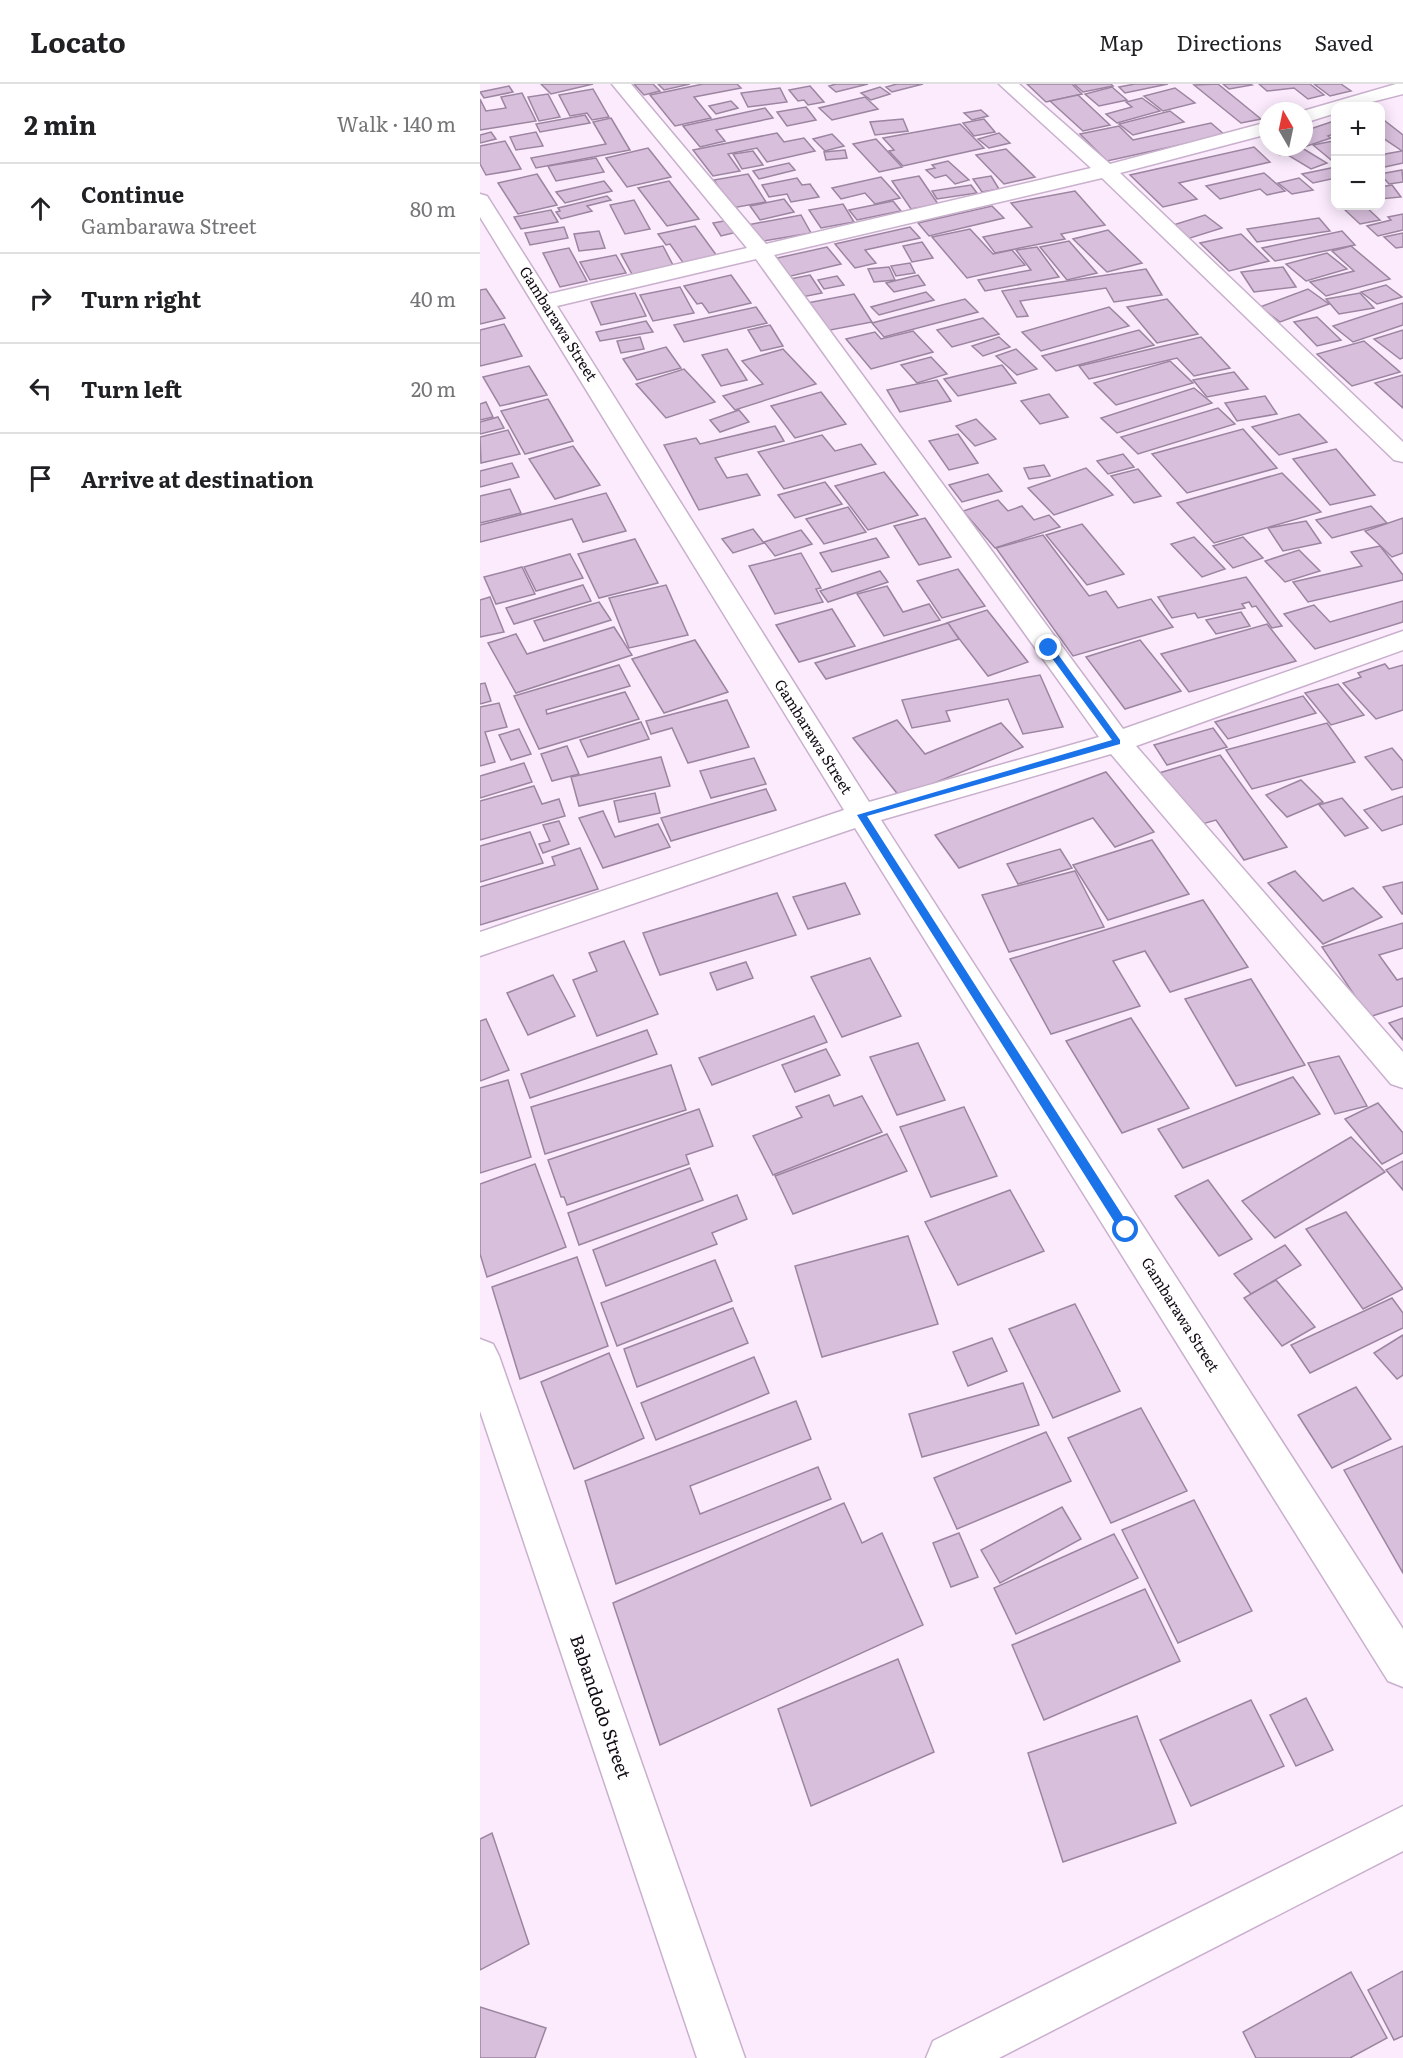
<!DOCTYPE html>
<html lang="en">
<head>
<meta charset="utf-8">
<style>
  body { margin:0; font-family:Literata,serif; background:#f6f6f6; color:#202124 }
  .controls { position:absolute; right:18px; top:18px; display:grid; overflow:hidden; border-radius:12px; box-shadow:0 3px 15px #0003 }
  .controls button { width:54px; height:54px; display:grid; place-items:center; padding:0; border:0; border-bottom:2px solid #e0e0e0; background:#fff; color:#202124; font:30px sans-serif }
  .compass { position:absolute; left:779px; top:18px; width:54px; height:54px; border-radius:50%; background:#fff; box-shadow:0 3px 15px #0003; rotate:351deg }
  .stop { position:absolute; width:18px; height:18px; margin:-14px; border:4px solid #1a73e8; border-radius:50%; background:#fff }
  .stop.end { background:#1a73e8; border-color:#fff; box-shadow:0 2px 6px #0008 }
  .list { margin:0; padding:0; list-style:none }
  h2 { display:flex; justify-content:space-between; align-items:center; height:78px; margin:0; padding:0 24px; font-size:26px }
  h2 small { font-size:20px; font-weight:400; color:#757577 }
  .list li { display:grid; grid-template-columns:39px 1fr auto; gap:18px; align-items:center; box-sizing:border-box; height:90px; padding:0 24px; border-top:2px solid #e0e0e0 }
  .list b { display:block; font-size:22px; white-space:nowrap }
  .list p { margin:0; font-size:20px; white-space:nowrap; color:#757577 }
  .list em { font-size:20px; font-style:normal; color:#757577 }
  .icon { flex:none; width:33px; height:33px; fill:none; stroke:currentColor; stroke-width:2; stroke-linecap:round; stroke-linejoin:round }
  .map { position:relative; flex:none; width:923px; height:1974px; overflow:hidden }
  header { display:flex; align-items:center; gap:36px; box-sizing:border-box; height:84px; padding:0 30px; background:#fff; border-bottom:2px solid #e0e0e0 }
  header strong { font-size:28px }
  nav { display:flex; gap:33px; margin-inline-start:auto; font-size:21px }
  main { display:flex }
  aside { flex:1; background:#fff }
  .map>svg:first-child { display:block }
  .building { fill:#d8bfdc; stroke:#9c85a0; stroke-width:1.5 }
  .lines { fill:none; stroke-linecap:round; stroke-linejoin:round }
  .minor-casing { stroke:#c9b0cd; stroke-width:3 }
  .minor { fill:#fff; fill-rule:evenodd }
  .route { fill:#1a73e8 }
  .labels { text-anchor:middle; stroke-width:4.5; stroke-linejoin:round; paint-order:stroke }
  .street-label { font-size:15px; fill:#130b15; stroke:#fff }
  .near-street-label { font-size:18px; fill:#130b15; stroke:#fff }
</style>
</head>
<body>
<header>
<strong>Locato</strong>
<nav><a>Map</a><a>Directions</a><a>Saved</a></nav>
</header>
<main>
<aside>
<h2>2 min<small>Walk · 140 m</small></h2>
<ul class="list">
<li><svg class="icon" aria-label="ahead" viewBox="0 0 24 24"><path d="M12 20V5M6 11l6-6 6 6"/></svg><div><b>Continue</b><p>Gambarawa Street</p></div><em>80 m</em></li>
<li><svg class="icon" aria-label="right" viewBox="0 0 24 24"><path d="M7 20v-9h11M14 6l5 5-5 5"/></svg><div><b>Turn right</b></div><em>40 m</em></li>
<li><svg class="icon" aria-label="left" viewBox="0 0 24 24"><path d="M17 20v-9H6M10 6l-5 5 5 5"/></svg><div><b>Turn left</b></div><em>20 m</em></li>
<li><svg class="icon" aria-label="arrive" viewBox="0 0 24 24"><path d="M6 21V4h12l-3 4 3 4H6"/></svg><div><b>Arrive at destination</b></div></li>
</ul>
</aside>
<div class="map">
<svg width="923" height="1974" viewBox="0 0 923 1974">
  <rect width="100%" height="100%" fill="#fbebfd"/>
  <g class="building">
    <polygon points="61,0 113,0 71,10"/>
    <polygon points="154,0 173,0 180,7 164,11"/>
    <polygon points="178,0 210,0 184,6"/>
    <polygon points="223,0 257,0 261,4 214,13 231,34 195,42 170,11"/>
    <polygon points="356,0 388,0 356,8 349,2"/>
    <polygon points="417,0 443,0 412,8 406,3"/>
    <polygon points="547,0 592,0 602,10 566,18"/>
    <polygon points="594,0 631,0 633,2 603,8"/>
    <polygon points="655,0 688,0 645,9 639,3"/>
    <polygon points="738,0 781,35 761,39 714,1"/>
    <polygon points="743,0 770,0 772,1 749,5"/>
    <polygon points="779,0 830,0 844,11 828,15 814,4 787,7"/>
    <polygon points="834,0 861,0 871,7 850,12"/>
    <polygon points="29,2 33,8 4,14 0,8"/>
    <polygon points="330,2 344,18 328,21 324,16 318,17 309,6"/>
    <polygon points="400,3 410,10 391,16 381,9"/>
    <polygon points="632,3 647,16 619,22 605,10"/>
    <polygon points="300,4 307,18 268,23 261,9"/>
    <polygon points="695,4 715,19 683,27 664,12"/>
    <polygon points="113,5 129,33 112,36 107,29 90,32 79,11"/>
    <polygon points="42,9 56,37 0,46 0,15 6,27 26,24 21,13"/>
    <polygon points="68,10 80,33 59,37 48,13"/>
    <polygon points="598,11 630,41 603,47 570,17"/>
    <polygon points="385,13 398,25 352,36 339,24"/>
    <polygon points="662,14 680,27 637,39 626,30 652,23 646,18"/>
    <polygon points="251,17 258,24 236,30 229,22"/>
    <polygon points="326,23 336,36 307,42 297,28"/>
    <polygon points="285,24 293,34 236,46 245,57 220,63 203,42"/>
    <polygon points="501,26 508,32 492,36 484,29"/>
    <polygon points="690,27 704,38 653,51 639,40"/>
    <polygon points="105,31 110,39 60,48 56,40"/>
    <polygon points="900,33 923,51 923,79 900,84 900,71 922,67 900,52"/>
    <polygon points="131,34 150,66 56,84 51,74 126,60 113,38"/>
    <polygon points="423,35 428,47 395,51 390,38"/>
    <polygon points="504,35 515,48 494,52 483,39"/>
    <polygon points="854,37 856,49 848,52 851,54 824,63 824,47"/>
    <polygon points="731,39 745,51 627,77 600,50 639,42 653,56"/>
    <polygon points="480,40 504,64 423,82 409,67 414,66 403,54"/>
    <polygon points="11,48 16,55 0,59 0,51"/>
    <polygon points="56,48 63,62 36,66 30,53"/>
    <polygon points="297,49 304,58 324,54 335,67 287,78 277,64 248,70 260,87 233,92 213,66"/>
    <polygon points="519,49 530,59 509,64 498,55"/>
    <polygon points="352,50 364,62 345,67 333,55"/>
    <polygon points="396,55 422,83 399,88 373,60"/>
    <polygon points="25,57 41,85 6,91 0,80 0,62"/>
    <polygon points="853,57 856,59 856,80 833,61"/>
    <polygon points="774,63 790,78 699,99 717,115 683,123 650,91"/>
    <polygon points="788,63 823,63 800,71"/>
    <polygon points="168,64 191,93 147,103 126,74"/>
    <polygon points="822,64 847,79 831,85 806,70"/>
    <polygon points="526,65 555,93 524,100 496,71"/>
    <polygon points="365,66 367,74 346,76 344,68"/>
    <polygon points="273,67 283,81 262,85 253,70"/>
    <polygon points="116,74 124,88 76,97 68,82"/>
    <polygon points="468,77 489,96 475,100 466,91 455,94 446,86 455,84 452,81"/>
    <polygon points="309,79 315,86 279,95 273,87"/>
    <polygon points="856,83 856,94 833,99 822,90"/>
    <polygon points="922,86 923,98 909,100 900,90"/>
    <polygon points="784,89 805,107 787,111 780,105 740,115 726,102"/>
    <polygon points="57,90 77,121 38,130 18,99"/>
    <polygon points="268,90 286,118 252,124 234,96"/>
    <polygon points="439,92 458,120 431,125 412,97"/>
    <polygon points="511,92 519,105 502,108 493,95"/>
    <polygon points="401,93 420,114 395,120 385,109 361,115 352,104"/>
    <polygon points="317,94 322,101 330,100 339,113 311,118 307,110 289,113 282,101"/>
    <polygon points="819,94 833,106 812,110 798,99"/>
    <polygon points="124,97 132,107 85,119 76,108"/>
    <polygon points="189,97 219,135 187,142 158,104"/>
    <polygon points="491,101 497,109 457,115 452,107"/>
    <polygon points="912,101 921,113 900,115 900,103"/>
    <polygon points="595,107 625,141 581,150 585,155 515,169 503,153 552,143 531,119"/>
    <polygon points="127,112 131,116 107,122 112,127 81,135 76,128 80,127 78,124"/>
    <polygon points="304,115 314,128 280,136 270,122"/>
    <polygon points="154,116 170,145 145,150 130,121"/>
    <polygon points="413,117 421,127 377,136 369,126"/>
    <polygon points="363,120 374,138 341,144 329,126"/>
    <polygon points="512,122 524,134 449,152 438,139"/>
    <polygon points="885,122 900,136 880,140 865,126"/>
    <polygon points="71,126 78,138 41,145 34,133"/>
    <polygon points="923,130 923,146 898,152 887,142 911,136 908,133"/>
    <polygon points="321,131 331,149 277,158 267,141"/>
    <polygon points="725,131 742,144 707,155 690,142"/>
    <polygon points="839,134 850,147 777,158 767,145"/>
    <polygon points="249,136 257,148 241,152 233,139"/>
    <polygon points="215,142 237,172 204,180 190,160 186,161 178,150"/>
    <polygon points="84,143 88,154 50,161 45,149"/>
    <polygon points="430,143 440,154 385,166 396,179 375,184 355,160"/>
    <polygon points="490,145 513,170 532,166 545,181 487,194 452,153"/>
    <polygon points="628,146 662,179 627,188 593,155"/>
    <polygon points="119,147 125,164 99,167 94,150"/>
    <polygon points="862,147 875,161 795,177 782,164"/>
    <polygon points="923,149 923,163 916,164 904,153"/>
    <polygon points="761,150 789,177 749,187 720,159"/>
    <polygon points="589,157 617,189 587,196 560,163"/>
    <polygon points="442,158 453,174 432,178 423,162"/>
    <polygon points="183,162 194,183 153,192 141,170"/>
    <polygon points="871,162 910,195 846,212 830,198 874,187 852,167"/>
    <polygon points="347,163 361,180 307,193 293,175"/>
    <polygon points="557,163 579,193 505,207 498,196 551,186 536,166"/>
    <polygon points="89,164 107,197 80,203 63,169"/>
    <polygon points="847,169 867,185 826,197 806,180"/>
    <polygon points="136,171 146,189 110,196 100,178"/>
    <polygon points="430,179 435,189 416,192 411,182"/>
    <polygon points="409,183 415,196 394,198 388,185"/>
    <polygon points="803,183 816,203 774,208 761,188"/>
    <polygon points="666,185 682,211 634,218 626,204 540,217 548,232 537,233 522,207"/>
    <polygon points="251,191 271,219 229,229 222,219 217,220 204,202"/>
    <polygon points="330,191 342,209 322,213 310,195"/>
    <polygon points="438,191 445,201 414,208 406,199"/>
    <polygon points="357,192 364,201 344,205 338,196"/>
    <polygon points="906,201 922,213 897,220 881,208"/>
    <polygon points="200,203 214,229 173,237 160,211"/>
    <polygon points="6,205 25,234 0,240 0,206"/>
    <polygon points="828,205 849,220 800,238 780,223"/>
    <polygon points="446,208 454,216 399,231 391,223"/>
    <polygon points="155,209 166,232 121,241 111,218"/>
    <polygon points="880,209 894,224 859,230 846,215"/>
    <polygon points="374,210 392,238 345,247 327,219"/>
    <polygon points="485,215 498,228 404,253 392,239"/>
    <polygon points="687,215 718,250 677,259 647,223"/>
    <polygon points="923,219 923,241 873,258 853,242"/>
    <polygon points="276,223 287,239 204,258 194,241"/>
    <polygon points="629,223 649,242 561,267 542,248"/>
    <polygon points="837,233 861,256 837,262 814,238"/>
    <polygon points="503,234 519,250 472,263 457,246"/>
    <polygon points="166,237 173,248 120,257 116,248"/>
    <polygon points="24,240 42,272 0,282 0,246"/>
    <polygon points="290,241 303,262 281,267 268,246"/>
    <polygon points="659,246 674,261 576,287 562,272"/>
    <polygon points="923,246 923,274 920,275 894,255"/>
    <polygon points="433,247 453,268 391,285 366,255 395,248 401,255"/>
    <polygon points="160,253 164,265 141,269 137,257"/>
    <polygon points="519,253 530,263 503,272 492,262"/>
    <polygon points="721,253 750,284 714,292 697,274 609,295 599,282"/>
    <polygon points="884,257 920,288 872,302 837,270"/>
    <polygon points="186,263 201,284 157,296 143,275"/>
    <polygon points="247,265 267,296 241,302 222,271"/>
    <polygon points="303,265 336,300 255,326 243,312 283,300 262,277"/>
    <polygon points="536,265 557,285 537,291 516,272"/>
    <polygon points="451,273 467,290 437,299 421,281"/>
    <polygon points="690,277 713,299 636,321 614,299"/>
    <polygon points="522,281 536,299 478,312 464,295"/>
    <polygon points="49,282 67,311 20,322 3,293"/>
    <polygon points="204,285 235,318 186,334 156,300"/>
    <polygon points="754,288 768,305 727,313 713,296"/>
    <polygon points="923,291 923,324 895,299"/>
    <polygon points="457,296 471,317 420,328 407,306"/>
    <polygon points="714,304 732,319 637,349 621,334"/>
    <polygon points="341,308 366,340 315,354 291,322"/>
    <polygon points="569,310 588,333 560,340 541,317"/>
    <polygon points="785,312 797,330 757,337 745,319"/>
    <polygon points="68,315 93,357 45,370 21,327"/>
    <polygon points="6,318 13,333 0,336 0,320"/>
    <polygon points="738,324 755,340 658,370 641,353"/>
    <polygon points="259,326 269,338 240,348 230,336"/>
    <polygon points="819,330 847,358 799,371 772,343"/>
    <polygon points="18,333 24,344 0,350 0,338"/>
    <polygon points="496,335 516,355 495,362 476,342"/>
    <polygon points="295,342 304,357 235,374 247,394 267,390 280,411 219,426 184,361 216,354 220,360"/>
    <polygon points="763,345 797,384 707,409 672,370"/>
    <polygon points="28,346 40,370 1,379 0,353"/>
    <polygon points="478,350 498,379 469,386 449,357"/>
    <polygon points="342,351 355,367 381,360 396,380 304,405 278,368"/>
    <polygon points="93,362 120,401 75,415 49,375"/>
    <polygon points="856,365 895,411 850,421 813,375"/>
    <polygon points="643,370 654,383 628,390 617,377"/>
    <polygon points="32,379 39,393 0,403 0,387"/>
    <polygon points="564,381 570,392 549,395 544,384"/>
    <polygon points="606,384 633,411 574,431 548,404"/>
    <polygon points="658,385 681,412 654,419 631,392"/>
    <polygon points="404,388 438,431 388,446 355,402"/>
    <polygon points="802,389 841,428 734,459 697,419"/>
    <polygon points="508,390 522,407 482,418 469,401"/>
    <polygon points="345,398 362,420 315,434 298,411"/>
    <polygon points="30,405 41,429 0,439 0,412"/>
    <polygon points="126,409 146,447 103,458 92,435 0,458 0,441"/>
    <polygon points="518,416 528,427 542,422 554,436 569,431 580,443 515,464 483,427"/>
    <polygon points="891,422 907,439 852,454 836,436"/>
    <polygon points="368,423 386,448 344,460 326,435"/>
    <polygon points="445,434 471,473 439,481 414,442"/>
    <polygon points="923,434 923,469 912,473 885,447"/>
    <polygon points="826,437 841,459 803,467 788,444"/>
    <polygon points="602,440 644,490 607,501 566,451"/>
    <polygon points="273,445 284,459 253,469 242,455"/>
    <polygon points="321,446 332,460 295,472 284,458"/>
    <polygon points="563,451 609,512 626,507 638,524 671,515 693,543 593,572 516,464"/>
    <polygon points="714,453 745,485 722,493 691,460"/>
    <polygon points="763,453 783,474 753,484 733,462"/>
    <polygon points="396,454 409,473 352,488 340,469"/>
    <polygon points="155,455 178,499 119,514 98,470"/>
    <polygon points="900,462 923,491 923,496 828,518 813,498 882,482 871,468"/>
    <polygon points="819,466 840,487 805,498 785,477"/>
    <polygon points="321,469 341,504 336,505 343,518 295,530 269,482"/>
    <polygon points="90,470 103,494 56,507 44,483"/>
    <polygon points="42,483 55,510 16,520 4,493"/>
    <polygon points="478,485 505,522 462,534 437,497"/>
    <polygon points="400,487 408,498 348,518 340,507"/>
    <polygon points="766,493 802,542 792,544 776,522 772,523 769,518 762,520 765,524 718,534 715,529 692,534 678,513"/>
    <polygon points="103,501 111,517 34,540 26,524"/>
    <polygon points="186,501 208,551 149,564 129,514"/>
    <polygon points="407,502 423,528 449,520 460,536 404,552 377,510"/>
    <polygon points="10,513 24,548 0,553 0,516"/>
    <polygon points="923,517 923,538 835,565 804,530 834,521 850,538"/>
    <polygon points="119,518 131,536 64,557 54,537"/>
    <polygon points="352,525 375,562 319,578 296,541"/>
    <polygon points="507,526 548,578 508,592 467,539"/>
    <polygon points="761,528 770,542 736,550 726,536"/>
    <polygon points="468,539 479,555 346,595 335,579"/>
    <polygon points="787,540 816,577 709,608 681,570"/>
    <polygon points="134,543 152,571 36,609 8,559 36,550 47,570"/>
    <polygon points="215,556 248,608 184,629 152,575"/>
    <polygon points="660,556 701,607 645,625 606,573"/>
    <polygon points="905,580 909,585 923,581 923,626 896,635 863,599 881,593 878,589"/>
    <polygon points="139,581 150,602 66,626 67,630 145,608 159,635 59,665 34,612"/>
    <polygon points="560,591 583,643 543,650 528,615 466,627 470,637 432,644 422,616"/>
    <polygon points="5,599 11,617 0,620 0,600"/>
    <polygon points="858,600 884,631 851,641 825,609"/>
    <polygon points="823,612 836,629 748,655 735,638"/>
    <polygon points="247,616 269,663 208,679 192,644 171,650 166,637"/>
    <polygon points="19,619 27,643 5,648 15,678 0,682 0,623"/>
    <polygon points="417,636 445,670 521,639 543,663 420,713 373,654"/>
    <polygon points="161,638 169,655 108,673 100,656"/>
    <polygon points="847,639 875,678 772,705 746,666"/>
    <polygon points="733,644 747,663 687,681 674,661"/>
    <polygon points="39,645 51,670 31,676 19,651"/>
    <polygon points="87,662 99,690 72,697 61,670"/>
    <polygon points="912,664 923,677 923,703 912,706 885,673"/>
    <polygon points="740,671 807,763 764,776 736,736 715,742 679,689"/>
    <polygon points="181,673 190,702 99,722 91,693"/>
    <polygon points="274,674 286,700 231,714 220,687"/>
    <polygon points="44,679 52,698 0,714 0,692"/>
    <polygon points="626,688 674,748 635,763 613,734 479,784 455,751"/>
    <polygon points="821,696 843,718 807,733 786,711"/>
    <polygon points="54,702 62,720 79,715 85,732 0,756 0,717"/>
    <polygon points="286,705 296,726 191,757 181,734"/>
    <polygon points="175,709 180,729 139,738 134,717"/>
    <polygon points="923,712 923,740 902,747 884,726"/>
    <polygon points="862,714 888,744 865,752 839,721"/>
    <polygon points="123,727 135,753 178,740 190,763 123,784 99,734"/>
    <polygon points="79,737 89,760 63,769 59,760 70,757 63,741"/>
    <polygon points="50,748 63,779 0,798 0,762"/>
    <polygon points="672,756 709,810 628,836 593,781"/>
    <polygon points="100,764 118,805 0,841 0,803 75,781 72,773"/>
    <polygon points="580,765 592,784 538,800 527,780"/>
    <polygon points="595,787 624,843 529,868 502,811"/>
    <polygon points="815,787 843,817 873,804 902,833 843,860 788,799"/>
    <polygon points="923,798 923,830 922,830 903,803"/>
    <polygon points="365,799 380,830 328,845 313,813"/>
    <polygon points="297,809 316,851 180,891 163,849"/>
    <polygon points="723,816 768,883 690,908 665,867 633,877 660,922 571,950 530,875"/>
    <polygon points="923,839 923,864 899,871 917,896 923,894 923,922 889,933 842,863"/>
    <polygon points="144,857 178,930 117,952 93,896 117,887 109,869"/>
    <polygon points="390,874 421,932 362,953 331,893"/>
    <polygon points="266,878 273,894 237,906 230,889"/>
    <polygon points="73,891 95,932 48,951 27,909"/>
    <polygon points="771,895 825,981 756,1002 705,915"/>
    <polygon points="334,932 347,958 232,1001 219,974"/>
    <polygon points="651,934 709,1024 642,1049 586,957"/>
    <polygon points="923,934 923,956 909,939"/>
    <polygon points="6,935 29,986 0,997 0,937"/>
    <polygon points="167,946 177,970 50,1014 41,990"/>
    <polygon points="438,959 465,1016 417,1031 390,973"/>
    <polygon points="346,965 360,991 315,1008 302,981"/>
    <polygon points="859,972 887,1022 855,1030 828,979"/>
    <polygon points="191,981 206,1026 65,1070 51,1023"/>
    <polygon points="813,993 840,1030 703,1084 678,1045"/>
    <polygon points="28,996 51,1073 0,1089 0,1004"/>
    <polygon points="349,1011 354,1022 382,1012 402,1048 293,1091 273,1052 322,1033 316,1023"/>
    <polygon points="898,1019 923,1049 923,1069 902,1080 865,1035"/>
    <polygon points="484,1023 517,1092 451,1113 420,1043"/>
    <polygon points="219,1025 233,1062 206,1071 209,1080 87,1121 84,1113 81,1113 68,1076"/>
    <polygon points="407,1050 427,1087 313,1130 295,1092"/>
    <polygon points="871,1053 905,1088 795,1154 762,1117"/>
    <polygon points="923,1077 923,1106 906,1086"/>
    <polygon points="55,1080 86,1163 7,1193 0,1170 0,1100"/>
    <polygon points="210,1084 223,1116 99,1161 88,1129"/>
    <polygon points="728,1096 772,1155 739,1172 695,1112"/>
    <polygon points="530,1106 564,1167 478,1201 445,1138"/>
    <polygon points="257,1111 267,1135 232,1149 237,1160 126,1202 113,1166"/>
    <polygon points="866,1128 923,1205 883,1225 826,1145"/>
    <polygon points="428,1152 458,1240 342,1273 315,1182"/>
    <polygon points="805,1161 821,1181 771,1210 754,1190"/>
    <polygon points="97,1173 128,1262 40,1295 12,1203"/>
    <polygon points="235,1176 252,1217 137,1262 121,1219"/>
    <polygon points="796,1196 835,1243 802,1262 764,1214"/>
    <polygon points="912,1214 923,1229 923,1244 830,1289 811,1261"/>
    <polygon points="595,1220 640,1307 573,1334 529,1245"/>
    <polygon points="253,1224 268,1259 157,1303 144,1265"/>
    <polygon points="923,1251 923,1291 917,1295 894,1269"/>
    <polygon points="512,1254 527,1287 488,1302 473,1268"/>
    <polygon points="129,1269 164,1354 94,1385 61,1298"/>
    <polygon points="274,1273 289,1309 176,1356 161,1319"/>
    <polygon points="543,1299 559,1341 442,1373 429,1330"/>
    <polygon points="876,1303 911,1355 852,1384 818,1331"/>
    <polygon points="316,1317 331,1355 210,1402 220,1430 338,1383 351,1415 136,1500 105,1397"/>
    <polygon points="661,1324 707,1407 631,1439 588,1354"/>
    <polygon points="566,1348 591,1397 477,1445 454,1394"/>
    <polygon points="923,1362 923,1489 864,1386"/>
    <polygon points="714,1416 772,1527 698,1559 642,1446"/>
    <polygon points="364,1419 382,1459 402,1449 443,1541 180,1661 133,1519"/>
    <polygon points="582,1423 601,1455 520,1499 501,1466"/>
    <polygon points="479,1449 498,1493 471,1503 453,1459"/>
    <polygon points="634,1450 658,1494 536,1550 514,1504"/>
    <polygon points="665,1505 700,1577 564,1636 532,1561"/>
    <polygon points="418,1575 454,1668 331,1722 298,1625"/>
    <polygon points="826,1614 853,1666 816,1682 790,1631"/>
    <polygon points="771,1616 804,1682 711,1722 680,1656"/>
    <polygon points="657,1632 696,1739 583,1778 548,1669"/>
    <polygon points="12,1749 49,1860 0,1886 0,1755"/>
    <polygon points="923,1887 923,1952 914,1956 888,1906"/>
    <polygon points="871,1888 907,1954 870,1974 776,1974 763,1948"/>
    <polygon points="0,1923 66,1944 55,1974 0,1974"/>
  </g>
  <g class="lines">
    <defs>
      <g id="minor">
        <path d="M132,0H151L286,160L611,84L519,0H539L630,80L788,38V50L640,89L923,358V378L914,376L622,94L294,171L643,645L923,547V566L656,662L923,968V1004L911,1000L631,670L401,736L923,1545V1603L908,1597L375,744L0,872V848L364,726L0,133V110L7,112L69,210L267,164ZM276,175L619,653L389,718L77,222Z"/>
        <polygon points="916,0 923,0 923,10 876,22 856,22 856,29 824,39 823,27"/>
        <polygon points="0,1255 13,1260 19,1272 265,1974 217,1974 0,1327"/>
        <polygon points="923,1722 923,1767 519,1974 446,1974 453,1957"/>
      </g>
    </defs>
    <use href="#minor" class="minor-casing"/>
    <use href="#minor" class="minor"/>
  </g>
  <polygon class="route" points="566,562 572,562 640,656 640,660 387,732 650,1143 650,1150 642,1150 377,731 632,656 566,566"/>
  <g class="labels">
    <g class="street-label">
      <text transform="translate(78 240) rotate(58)" y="5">Gambarawa Street</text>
      <text transform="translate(333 653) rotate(58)" y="5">Gambarawa Street</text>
      <text transform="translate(700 1231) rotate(58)" y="5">Gambarawa Street</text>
    </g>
    <g class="near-street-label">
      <text transform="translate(120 1623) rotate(71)" y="6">Babandodo Street</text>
    </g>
  </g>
</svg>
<div class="controls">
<button>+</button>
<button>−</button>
</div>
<svg class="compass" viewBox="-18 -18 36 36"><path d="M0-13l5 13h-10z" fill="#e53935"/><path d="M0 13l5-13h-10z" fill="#757577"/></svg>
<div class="stop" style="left:646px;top:1146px"></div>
<div class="stop end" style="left:569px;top:564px"></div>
</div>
</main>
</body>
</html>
